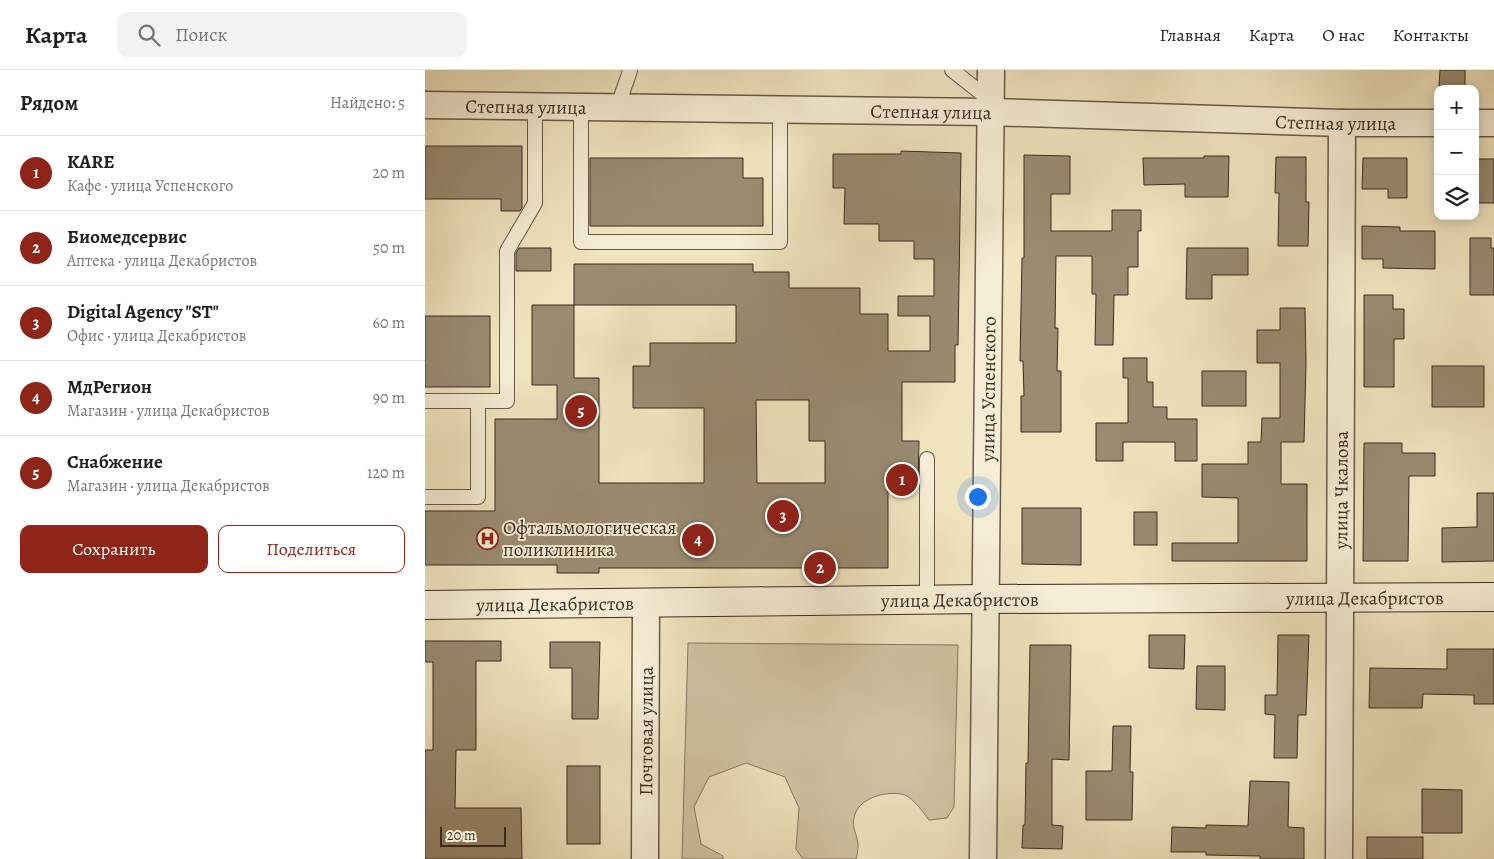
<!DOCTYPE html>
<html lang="ru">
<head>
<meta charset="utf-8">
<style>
  body { margin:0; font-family:Alegreya,serif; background:#f2f2f2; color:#202124 }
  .controls { position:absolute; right:15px; top:15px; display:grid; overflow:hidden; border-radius:10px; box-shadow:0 2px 12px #0003 }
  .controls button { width:45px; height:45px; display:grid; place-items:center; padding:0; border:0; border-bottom:1px solid #e0e0e0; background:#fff; color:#202124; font:25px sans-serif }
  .scale { position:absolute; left:15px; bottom:12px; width:66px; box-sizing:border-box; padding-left:5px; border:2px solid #3d2a1f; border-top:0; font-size:14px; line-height:18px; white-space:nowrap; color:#3d2a1f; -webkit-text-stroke:4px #f5edd5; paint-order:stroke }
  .you { position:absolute; left:552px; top:426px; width:18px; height:18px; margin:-12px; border:4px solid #fff; border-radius:50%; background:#1a73e8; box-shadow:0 0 0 8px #1a73e833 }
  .badge { display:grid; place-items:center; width:32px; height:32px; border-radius:50%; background:#8f2418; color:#fff; font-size:16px; font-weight:700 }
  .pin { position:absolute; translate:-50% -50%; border:2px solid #fff; box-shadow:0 1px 5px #0006 }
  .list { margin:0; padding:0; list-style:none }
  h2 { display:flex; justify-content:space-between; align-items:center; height:65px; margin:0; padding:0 20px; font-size:21px }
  h2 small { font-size:16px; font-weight:400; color:#757577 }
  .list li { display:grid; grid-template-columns:32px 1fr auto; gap:15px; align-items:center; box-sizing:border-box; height:75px; padding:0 20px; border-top:1px solid #e0e0e0 }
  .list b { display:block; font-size:19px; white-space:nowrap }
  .list p { margin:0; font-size:16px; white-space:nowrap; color:#757577 }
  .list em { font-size:16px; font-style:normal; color:#757577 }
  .actions { display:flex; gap:10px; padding:15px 20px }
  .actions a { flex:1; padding:11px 0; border:1px solid #8f2418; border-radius:10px; text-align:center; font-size:18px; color:#8f2418 }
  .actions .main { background:#8f2418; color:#fff }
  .icon { flex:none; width:28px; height:28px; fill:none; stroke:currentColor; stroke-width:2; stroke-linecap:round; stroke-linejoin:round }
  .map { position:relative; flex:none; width:1069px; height:789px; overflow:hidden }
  header { display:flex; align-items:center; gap:30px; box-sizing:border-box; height:70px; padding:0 25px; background:#fff; border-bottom:1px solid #e0e0e0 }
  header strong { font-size:24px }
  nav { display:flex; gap:28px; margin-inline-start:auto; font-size:18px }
  .search { width:350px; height:45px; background:#f2f2f2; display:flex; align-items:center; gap:12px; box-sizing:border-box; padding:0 18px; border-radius:10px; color:#757577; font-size:19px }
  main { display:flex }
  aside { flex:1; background:#fff }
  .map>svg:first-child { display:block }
  .green { fill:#d2c4a4; stroke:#887762 }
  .building { fill:#9a8b72; stroke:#3d2a1f; fill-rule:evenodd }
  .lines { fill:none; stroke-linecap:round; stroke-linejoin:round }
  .lane-casing { stroke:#6a5847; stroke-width:16 }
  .street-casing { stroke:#6a5847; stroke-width:29 }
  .secondary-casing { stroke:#3d2a1f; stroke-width:30 }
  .lane { stroke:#f5edd5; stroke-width:14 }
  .street { stroke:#f5edd5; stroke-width:26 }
  .secondary { stroke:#f5edd5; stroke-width:28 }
  .labels { text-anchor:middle; stroke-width:4; stroke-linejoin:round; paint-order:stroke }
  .street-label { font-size:19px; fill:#3d2a1f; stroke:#f5edd5 }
  .poi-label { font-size:19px; fill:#3d2a1f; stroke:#f5edd5; text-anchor:start }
</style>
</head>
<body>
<header>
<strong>Карта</strong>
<div class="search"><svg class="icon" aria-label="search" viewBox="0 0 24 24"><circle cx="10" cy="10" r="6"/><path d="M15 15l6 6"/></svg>Поиск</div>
<nav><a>Главная</a><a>Карта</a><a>О нас</a><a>Контакты</a></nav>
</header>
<main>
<aside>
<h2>Рядом<small>Найдено: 5</small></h2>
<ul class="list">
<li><span class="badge">1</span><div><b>KARE</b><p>Кафе · улица Успенского</p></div><em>20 m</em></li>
<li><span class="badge">2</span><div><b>Биомедсервис</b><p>Аптека · улица Декабристов</p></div><em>50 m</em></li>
<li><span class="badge">3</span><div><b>Digital Agency &quot;ST&quot;</b><p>Офис · улица Декабристов</p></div><em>60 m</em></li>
<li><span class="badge">4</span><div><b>МдРегион</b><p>Магазин · улица Декабристов</p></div><em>90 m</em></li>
<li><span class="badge">5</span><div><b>Снабжение</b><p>Магазин · улица Декабристов</p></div><em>120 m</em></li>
</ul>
<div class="actions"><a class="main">Сохранить</a><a>Поделиться</a></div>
</aside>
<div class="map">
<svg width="1069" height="789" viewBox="0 0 1069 789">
  <rect width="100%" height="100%" fill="#f0e4bf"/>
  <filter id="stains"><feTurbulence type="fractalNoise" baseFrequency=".004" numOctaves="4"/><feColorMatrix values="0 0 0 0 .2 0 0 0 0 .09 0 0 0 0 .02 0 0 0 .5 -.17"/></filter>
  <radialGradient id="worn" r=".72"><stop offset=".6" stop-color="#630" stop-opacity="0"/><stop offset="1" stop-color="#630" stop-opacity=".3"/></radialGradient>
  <path class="green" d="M263,573L533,575L529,737L522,748L504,750C498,742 489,729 480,725C463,720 436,727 430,744C425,759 434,765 433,778C433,781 432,785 431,789H378L371,779L374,738L360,707L321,693L284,707L269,737L276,774L298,786V789H257Z"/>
  <g class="building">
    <polygon points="1015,0 1040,0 1040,17 1014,16"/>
    <polygon points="0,76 97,76 97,138 95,141 76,141 76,129 0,129"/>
    <path d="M476,81L536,83L533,275H530V312H477V371H494L493,417L463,418V498H174V503H132V495H0V441H70V349H132V315H107V235H149V194H328V202H364V218H435V244H463V281H505V246H473V226H509V189H489V171H454V154H419L420,118H408V84H476ZM149,235H311V273H225V296H208V338H279V413H174V308H149ZM331,330H384V371H400V413H332Z"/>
    <polygon points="599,85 645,86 645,124 626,124 626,161 687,161 687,140 716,140 716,161 713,161 713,197 703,197 703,225 689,225 688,275 670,275 671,224 667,224 667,186 631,186 630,258 633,258 632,301 636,301 636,362 596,362 596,326 599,326 598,291 595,291 597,188 599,188"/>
    <polygon points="779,86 804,86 803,127 760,127 760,114 719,115 718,88 779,88"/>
    <polygon points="851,87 881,87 881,132 884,132 883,176 853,176 854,123 850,123"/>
    <polygon points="165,88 318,88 318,108 338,108 338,156 165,156"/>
    <polygon points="938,88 982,88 982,128 963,128 963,119 937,119"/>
    <rect x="1050" y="89" width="19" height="44"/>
    <polygon points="937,156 975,157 975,161 1010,161 1010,199 958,198 958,189 937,189"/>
    <polygon points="1045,168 1066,168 1066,178 1069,178 1069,225 1045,225"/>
    <polygon points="94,178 126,178 126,201 91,201 91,183"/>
    <polygon points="762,178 823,178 823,205 787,205 787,229 761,229"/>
    <polygon points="939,225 968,225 968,239 979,239 979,269 969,269 969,317 939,317"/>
    <polygon points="855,238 880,238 881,293 879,372 856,372 856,414 882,414 882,491 747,491 747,473 813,473 813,428 777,427 777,394 823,394 823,372 836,372 837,348 855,348 855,293 832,293 832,260 855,260"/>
    <rect x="0" y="246" width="65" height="71"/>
    <polygon points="698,288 722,288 722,312 728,312 728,337 742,337 742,349 772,349 772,391 750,391 750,372 698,372 698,391 671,391 671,353 703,353 703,308 698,308"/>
    <rect x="1007" y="296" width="52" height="41"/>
    <rect x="777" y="301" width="44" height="35"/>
    <polygon points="939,373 977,373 977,383 1010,383 1010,406 984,406 983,491 938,491"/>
    <polygon points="1052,423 1069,423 1069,491 1017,492 1017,458 1052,457"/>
    <polygon points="597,438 656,438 656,495 597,494"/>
    <rect x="709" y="442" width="23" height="33"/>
    <polygon points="724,565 760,565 759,599 724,598"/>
    <polygon points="853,565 884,565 881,645 873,645 872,688 849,688 850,645 840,644 840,625 852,625"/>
    <polygon points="0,571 76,571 76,591 51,591 51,680 31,680 30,738 96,738 97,789 0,789 0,680 8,680 8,592 0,592"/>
    <polygon points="125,572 175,572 173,649 147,649 147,598 125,598"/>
    <polygon points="605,575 646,575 644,690 627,689 627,755 638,756 637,779 597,778 598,755 600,755 601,693 603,693"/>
    <polygon points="1022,579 1069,579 1069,634 1049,634 1049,625 998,624 997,638 944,638 945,598 1022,599"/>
    <polygon points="772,596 800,596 800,640 771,639"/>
    <polygon points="688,656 706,656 705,702 708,702 707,750 661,750 661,701 687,701"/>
    <rect x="142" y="696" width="33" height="78"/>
    <polygon points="825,711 864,712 863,757 879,758 879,789 835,789 835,786 781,785 781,782 746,782 747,757 781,758 781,755 823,756"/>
    <polygon points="997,719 1037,720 1037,763 997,763"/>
    <rect x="942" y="767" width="56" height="22"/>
  </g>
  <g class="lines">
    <defs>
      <g id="lane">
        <polyline points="527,0 565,30"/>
        <polyline points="156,37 156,172 355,172 355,39"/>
        <path d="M194,37C195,24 202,13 205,0"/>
        <polyline points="0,331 82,331 82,181 110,133 110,36"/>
        <polyline points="502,389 502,530"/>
        <polyline points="0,427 53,427 53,331"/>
      </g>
      <g id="street">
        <path id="s1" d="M0,35L565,42L917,53H1013"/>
        <polyline points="1050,53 1069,53"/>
        <path id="s2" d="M220,789L221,533"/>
        <path id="s3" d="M558,789L566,0"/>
        <path id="s4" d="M914,789L917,53"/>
      </g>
      <g id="secondary">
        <path id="s5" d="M0,535L561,529L1069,527"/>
      </g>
    </defs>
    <use href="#lane" class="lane-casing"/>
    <use href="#street" class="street-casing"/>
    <use href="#secondary" class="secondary-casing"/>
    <use href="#lane" class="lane"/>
    <use href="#street" class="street"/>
    <use href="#secondary" class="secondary"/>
  </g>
  <defs>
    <symbol id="hospital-ring" viewBox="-11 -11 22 22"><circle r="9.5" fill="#f5edd5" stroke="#8f2418" stroke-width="1.5"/><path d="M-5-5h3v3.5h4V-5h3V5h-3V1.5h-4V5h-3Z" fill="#8f2418"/></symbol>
  </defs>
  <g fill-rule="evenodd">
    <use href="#hospital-ring" x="50" y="456" width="25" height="25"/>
  </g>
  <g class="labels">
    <g class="street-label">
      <text dy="7" stroke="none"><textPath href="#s1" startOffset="101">Степная улица</textPath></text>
      <text dy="7" stroke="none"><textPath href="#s1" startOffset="506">Степная улица</textPath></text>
      <text dy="7" stroke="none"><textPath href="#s1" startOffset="911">Степная улица</textPath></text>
      <text dy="7" stroke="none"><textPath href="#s3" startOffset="470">улица Успенского</textPath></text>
      <text dy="7" stroke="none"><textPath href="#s4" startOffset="369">улица Чкалова</textPath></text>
      <text dy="7" stroke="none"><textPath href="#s5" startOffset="940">улица Декабристов</textPath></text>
      <text dy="7" stroke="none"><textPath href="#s5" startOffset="535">улица Декабристов</textPath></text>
      <text dy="7" stroke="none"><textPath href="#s5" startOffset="130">улица Декабристов</textPath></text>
      <text dy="7" stroke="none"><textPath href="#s2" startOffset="128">Почтовая улица</textPath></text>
    </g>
    <g class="poi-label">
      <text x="78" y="464">Офтальмологическая<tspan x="78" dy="22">поликлиника</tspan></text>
    </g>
  </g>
  <rect width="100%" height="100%" filter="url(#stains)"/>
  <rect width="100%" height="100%" fill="url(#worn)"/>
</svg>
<div class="controls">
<button>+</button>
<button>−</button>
<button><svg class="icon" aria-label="layers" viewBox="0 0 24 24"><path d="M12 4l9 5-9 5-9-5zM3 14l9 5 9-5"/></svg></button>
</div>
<div class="scale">20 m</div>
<div class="you"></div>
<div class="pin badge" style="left:477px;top:410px">1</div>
<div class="pin badge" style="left:395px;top:498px">2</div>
<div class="pin badge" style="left:358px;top:446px">3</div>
<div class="pin badge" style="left:273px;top:470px">4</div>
<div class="pin badge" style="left:156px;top:341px">5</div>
</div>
</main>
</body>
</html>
